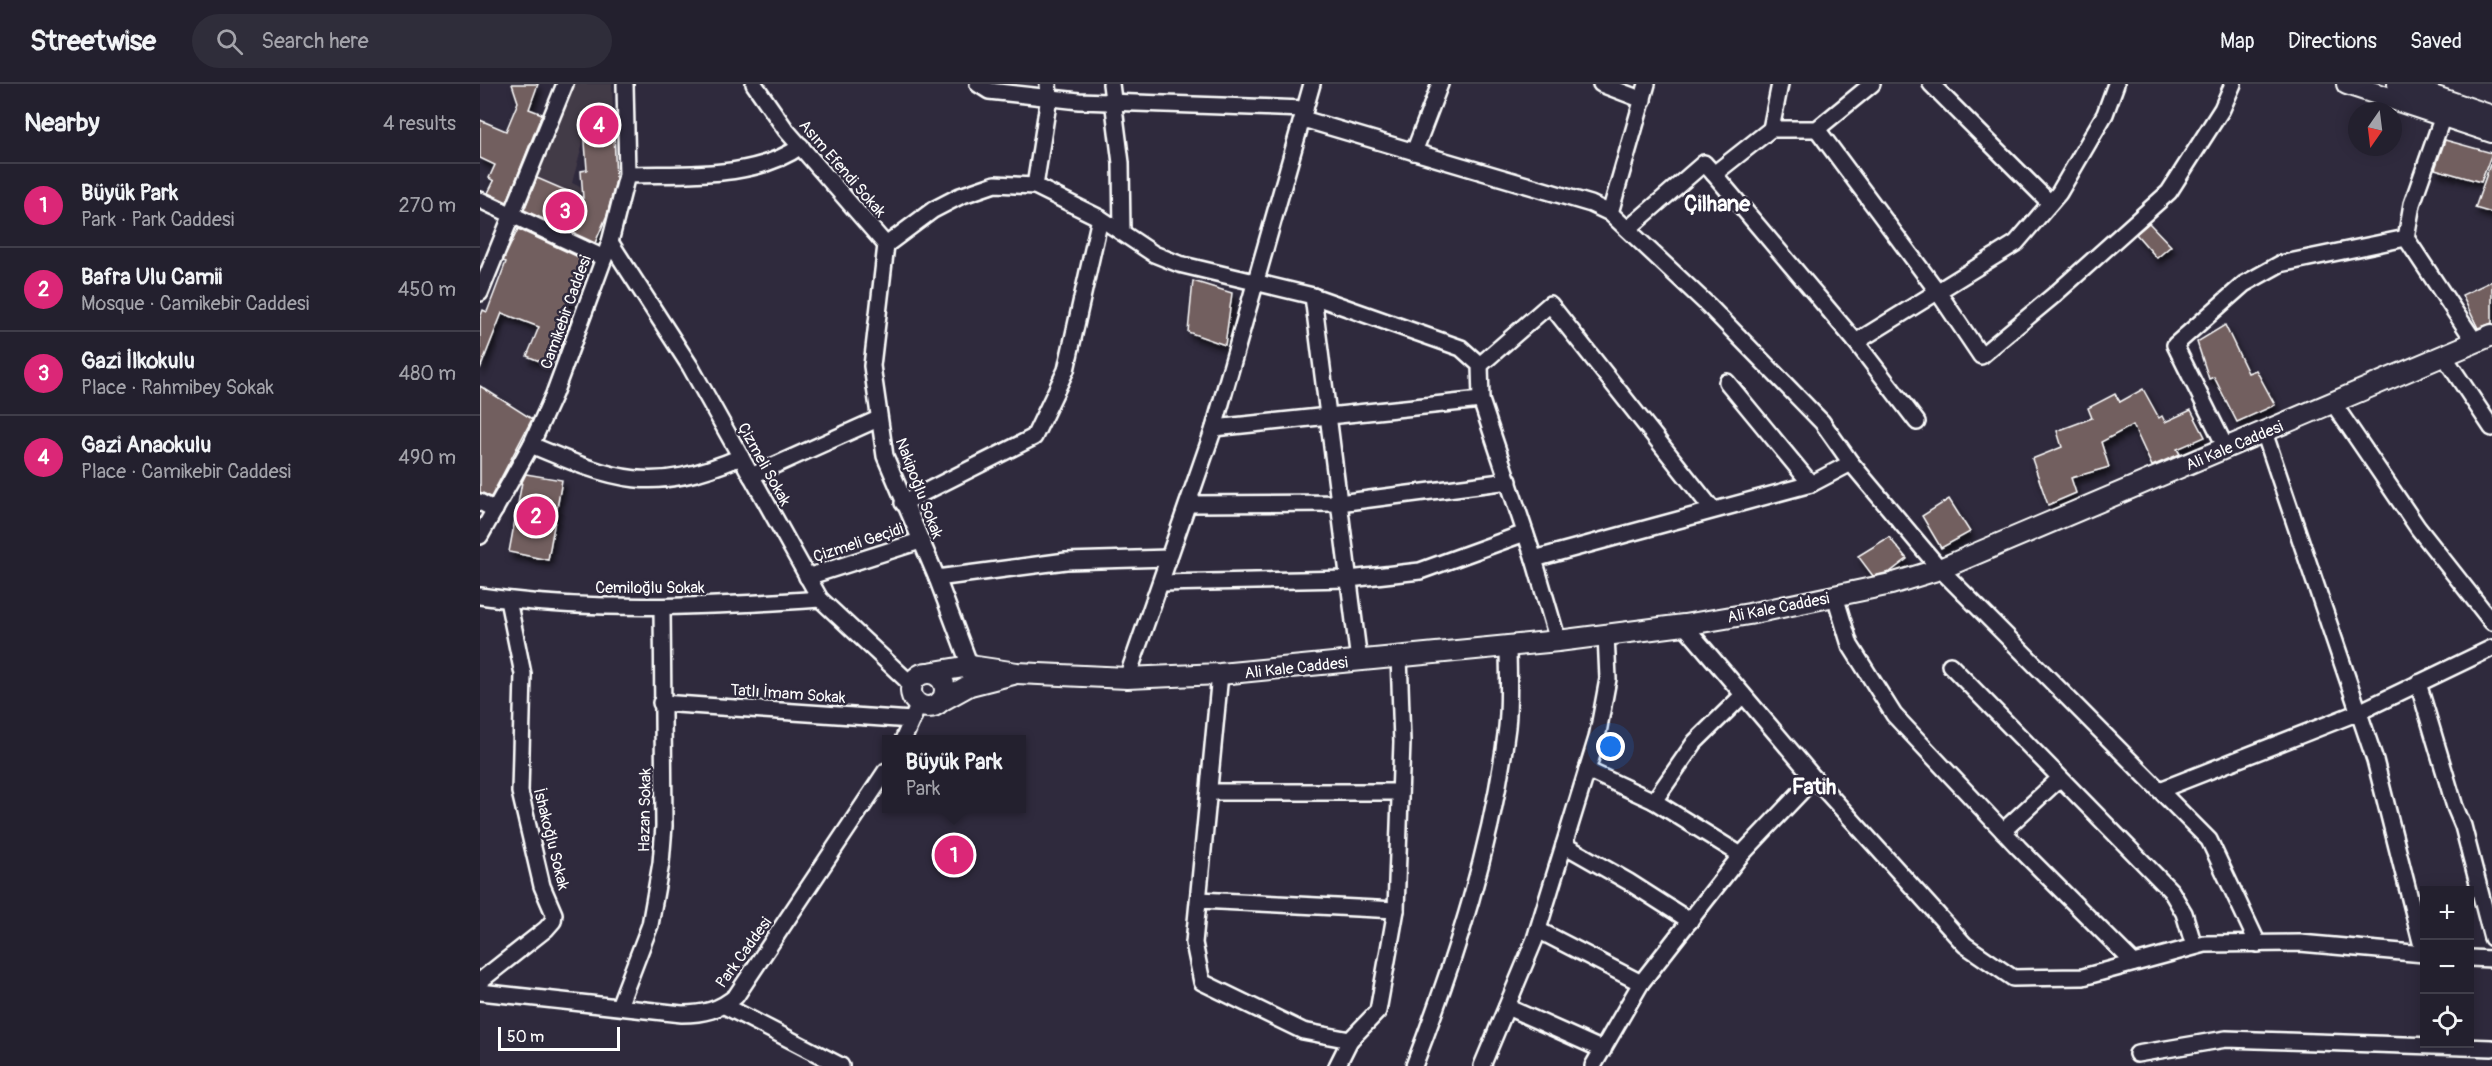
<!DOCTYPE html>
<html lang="en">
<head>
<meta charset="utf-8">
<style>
  body { margin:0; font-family:Pangolin,sans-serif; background:#2f2d3a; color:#f1f3f6 }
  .controls { position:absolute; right:18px; bottom:18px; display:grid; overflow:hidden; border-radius:0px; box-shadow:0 3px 15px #0003 }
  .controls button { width:54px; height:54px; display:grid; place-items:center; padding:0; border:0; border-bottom:2px solid #403e4a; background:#23202e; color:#f1f3f6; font:30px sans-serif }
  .compass { position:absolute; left:1868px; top:18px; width:54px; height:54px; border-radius:50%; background:#23202e; box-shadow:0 3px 15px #0003; rotate:194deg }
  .scale { position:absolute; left:18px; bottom:15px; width:122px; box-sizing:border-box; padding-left:6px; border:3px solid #fff; border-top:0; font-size:16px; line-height:21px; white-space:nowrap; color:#fff; -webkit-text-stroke:4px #2f2a3d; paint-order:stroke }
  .you { position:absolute; left:1131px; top:663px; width:21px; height:21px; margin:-15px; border:4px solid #fff; border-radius:50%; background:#1a73e8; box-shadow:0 0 0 9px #1a73e833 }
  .badge { display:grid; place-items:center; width:39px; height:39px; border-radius:50%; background:#db2777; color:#fff; font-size:20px; font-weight:700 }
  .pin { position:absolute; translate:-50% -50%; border:3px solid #fff; box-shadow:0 2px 6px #0006 }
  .popup { position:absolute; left:402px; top:651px; width:144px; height:78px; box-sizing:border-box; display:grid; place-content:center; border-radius:0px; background:#23202e; filter:drop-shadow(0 2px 4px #0005); font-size:20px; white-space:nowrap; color:#a3a3aa }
  .popup b { font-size:22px; color:#f1f3f6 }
  .popup::after { content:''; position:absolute; left:50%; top:100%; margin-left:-12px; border:12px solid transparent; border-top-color:#23202e }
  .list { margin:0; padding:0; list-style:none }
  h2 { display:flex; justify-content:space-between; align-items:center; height:78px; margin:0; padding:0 24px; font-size:26px }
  h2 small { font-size:20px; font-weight:400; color:#a3a3aa }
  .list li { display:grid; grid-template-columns:39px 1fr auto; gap:18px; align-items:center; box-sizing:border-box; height:84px; padding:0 24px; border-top:2px solid #403e4a }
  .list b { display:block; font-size:22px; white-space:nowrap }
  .list p { margin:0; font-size:20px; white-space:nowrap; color:#a3a3aa }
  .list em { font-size:20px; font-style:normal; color:#a3a3aa }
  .icon { flex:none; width:33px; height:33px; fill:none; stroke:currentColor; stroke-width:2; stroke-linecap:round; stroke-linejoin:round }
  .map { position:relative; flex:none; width:2012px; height:982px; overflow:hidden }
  header { display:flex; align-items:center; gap:36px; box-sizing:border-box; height:84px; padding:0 30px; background:#23202e; border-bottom:2px solid #403e4a }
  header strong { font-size:28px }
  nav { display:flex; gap:33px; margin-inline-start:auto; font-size:21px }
  .search { width:420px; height:54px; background:#2f2d3a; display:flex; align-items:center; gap:15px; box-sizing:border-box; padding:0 21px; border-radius:33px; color:#a3a3aa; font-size:22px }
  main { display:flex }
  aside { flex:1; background:#23202e }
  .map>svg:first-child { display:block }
  .built { fill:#433a47 }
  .building { fill:#725e5f; stroke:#fff; stroke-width:1.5; filter:url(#shadow) }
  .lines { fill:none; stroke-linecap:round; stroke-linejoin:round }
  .minor-casing { stroke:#fff; stroke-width:20 }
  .major-casing { stroke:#fff; stroke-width:24 }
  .minor { stroke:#2f2a3d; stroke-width:15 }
  .major { stroke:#2f2a3d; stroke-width:20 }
  .labels { text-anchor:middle; stroke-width:5; stroke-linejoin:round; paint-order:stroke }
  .street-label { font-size:16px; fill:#fff; stroke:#2f2a3d }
  .district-label { font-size:22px; font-weight:bold; fill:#fff; stroke:#2f2a3d }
</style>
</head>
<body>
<header>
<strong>Streetwise</strong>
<div class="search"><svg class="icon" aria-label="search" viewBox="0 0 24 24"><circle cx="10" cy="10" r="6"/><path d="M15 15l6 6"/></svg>Search here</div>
<nav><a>Map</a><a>Directions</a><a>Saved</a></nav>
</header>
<main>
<aside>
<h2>Nearby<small>4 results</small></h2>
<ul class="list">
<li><span class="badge">1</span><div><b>Büyük Park</b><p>Park · Park Caddesi</p></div><em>270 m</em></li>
<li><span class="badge">2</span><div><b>Bafra Ulu Camii</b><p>Mosque · Camikebir Caddesi</p></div><em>450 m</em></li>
<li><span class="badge">3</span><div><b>Gazi İlkokulu</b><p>Place · Rahmibey Sokak</p></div><em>480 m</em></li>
<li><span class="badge">4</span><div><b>Gazi Anaokulu</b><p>Place · Camikebir Caddesi</p></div><em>490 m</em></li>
</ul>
</aside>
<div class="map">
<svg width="2012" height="982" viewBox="0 0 2012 982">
  <defs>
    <filter id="shadow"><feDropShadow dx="3.5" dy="6" stdDeviation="3" flood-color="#0009"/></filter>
  </defs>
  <rect width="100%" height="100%" fill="#2f2a3d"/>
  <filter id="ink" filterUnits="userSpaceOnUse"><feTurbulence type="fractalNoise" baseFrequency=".0167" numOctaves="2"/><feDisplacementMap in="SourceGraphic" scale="12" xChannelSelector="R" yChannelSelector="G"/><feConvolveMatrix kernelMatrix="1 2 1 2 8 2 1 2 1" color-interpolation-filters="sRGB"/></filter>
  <g filter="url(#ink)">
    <polygon class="built" points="93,0 132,0 133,27 103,29 104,55 92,99 102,104 109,104 107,116 57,93 64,77 60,75"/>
    <g class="building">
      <polygon points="32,0 58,0 49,25 62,30 27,118 8,109 14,97 9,94 15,81 0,74 0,36 26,47 38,18"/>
      <polygon points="133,27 136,96 127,131 115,159 44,126 57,94 103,114 101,87 107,86 103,29"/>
      <polygon points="1965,56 2012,69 2001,98 1955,85"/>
      <polygon points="2010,81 2012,81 2012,129 1995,124"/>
      <polygon points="1669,139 1691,162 1677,174 1656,150"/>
      <polygon points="38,145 105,176 84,227 93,231 72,282 47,272 59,243 22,229 0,285 0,234 3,226 7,228 26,178 23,177"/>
      <polygon points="713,197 752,209 745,261 708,248"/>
      <polygon points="2012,197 2012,239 1998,244 1982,211"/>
      <polygon points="1745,241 1768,289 1776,286 1795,321 1757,338 1734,293 1729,295 1717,258"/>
      <polygon points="0,302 52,335 11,413 0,408"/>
      <polygon points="1663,305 1679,334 1682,332 1685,338 1711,326 1725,353 1697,365 1700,370 1672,382 1653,341 1621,358 1629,383 1591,394 1596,409 1568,421 1552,375 1582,363 1577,347 1612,334 1608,324 1635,310 1640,318"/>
      <polygon points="46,390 82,396 68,476 29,468 42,398"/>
      <polygon points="1469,415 1490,448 1461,464 1442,432"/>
      <polygon points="1409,453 1427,475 1410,488 1393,492 1378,472"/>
    </g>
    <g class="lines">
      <defs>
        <g id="minor">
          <polyline points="274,0 306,46 406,161"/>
          <polyline points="498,0 509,7 599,17 825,25"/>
          <polyline points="631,0 641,79 642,148"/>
          <polyline points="1121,0 1163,16"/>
          <polyline points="1451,0 1570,119"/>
          <polyline points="1963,32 1932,120 1926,154 1995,258"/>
          <polyline points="823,35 1111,120 1130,129 1228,221 1342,338 1371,379 1460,485 1729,756 1778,860"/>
          <polyline points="1291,45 1300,0"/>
          <polyline points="1337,45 1458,208 1501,272 1573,212 1689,108 1742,25 1753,0"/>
          <polyline points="934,68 960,0"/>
          <polyline points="1234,90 1376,258 1437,338"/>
          <path d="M147,91C203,89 273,96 321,62"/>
          <polyline points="555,102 569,13 568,0"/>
          <polyline points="0,116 124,174"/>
          <polyline points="1130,129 1167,0"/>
          <polyline points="1148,145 1224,79 1234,90 1291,45 1337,45 1392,0"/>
          <polyline points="130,158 210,282 340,515 432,601"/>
          <polyline points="406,161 453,126 480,112 515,100 555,102 620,134 674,170 699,180 833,212 981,264 1000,281 1001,316 1054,475 1078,557"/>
          <polyline points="406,161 392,282 405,372 457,494 490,582"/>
          <polyline points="0,209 85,0"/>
          <polyline points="833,212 879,577"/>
          <polyline points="1376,258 1536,159 1579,109 1625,30 1636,0"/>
          <polyline points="1964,272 2012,344"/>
          <polyline points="1000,281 1070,220 1232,425"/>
          <polyline points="1247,298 1331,400"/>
          <polyline points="1853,319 1938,444 2012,538"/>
          <polyline points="734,344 1001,316"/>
          <polyline points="1784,348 1895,676 1944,870"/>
          <path d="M51,361C137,397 171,411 261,373"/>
          <polyline points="1746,364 1695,261 1764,200 1800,180 1926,154"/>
          <polyline points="271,392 398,335"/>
          <polyline points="0,418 15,426"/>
          <polyline points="423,419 554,353 586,286 620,134"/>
          <polyline points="708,420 859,419 1029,397"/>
          <polyline points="0,452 51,361 74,310 130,158 147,91 145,0"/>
          <polyline points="1054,475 1331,400 1371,379"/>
          <polyline points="327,493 440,457"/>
          <polyline points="457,494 586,477 689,474"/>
          <polyline points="681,499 869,495 940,487 1045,449"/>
          <path d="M0,512C112,528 227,523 340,515"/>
          <polyline points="1355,512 1370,561 1414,631 1539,764 1654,879"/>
          <polyline points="1204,541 1334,694 1485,861 1533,894 1603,893 1725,860 1820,859 1944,870"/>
          <polyline points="1470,581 1691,807 1704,829 1714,862"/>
          <polyline points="740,590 714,859 722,898 823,947 870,956 898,927 916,826 922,658 919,572"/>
          <polyline points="647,594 734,344 832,0"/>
          <polyline points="1938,599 1975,723 1983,742 2012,854"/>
          <polyline points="181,619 432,636"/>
          <polyline points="423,656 439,620"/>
          <polyline points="1107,686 1174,717 1261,771"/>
          <polyline points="1680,706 1879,628 2012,564"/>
          <polyline points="730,708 920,708"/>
          <polyline points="1174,717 1215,658 1263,611"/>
          <polyline points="1523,747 1579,695"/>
          <polyline points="1084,761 1149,798 1210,837"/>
          <polyline points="719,816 916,826"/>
          <polyline points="1058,846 1161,899"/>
          <polyline points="1990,874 2012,875"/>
          <polyline points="0,897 66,845 73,837 74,830 62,802 40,708 43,590 28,516"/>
          <path d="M0,908L202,930C223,930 240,926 256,912L406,687"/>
          <polyline points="139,922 170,841 181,779 184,742 182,523"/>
          <polyline points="245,922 361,982"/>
          <polyline points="1027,923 1123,966"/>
          <polyline points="1657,970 1746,955 2012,964"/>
          <polyline points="857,982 870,956"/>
          <path d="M934,982C976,873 1013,759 1027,643C1030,616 1028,587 1028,560"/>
          <polyline points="1002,982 1055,855 1117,654 1128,595 1126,550"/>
          <polyline points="1113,982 1161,899 1261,771 1334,694"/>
        </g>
        <g id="major">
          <polyline points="1867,0 2012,48"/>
          <polyline points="1918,0 2012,32"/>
          <polyline points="448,589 490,582 537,589 647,594 740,590 1078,557 1204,541 1269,530 1411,500 1460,485 2012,251"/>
          <circle cx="448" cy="606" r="17"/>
          <polyline points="461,617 490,601 533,590"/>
        </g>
      </defs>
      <use href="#minor" class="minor-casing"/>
      <use href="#major" class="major-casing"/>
      <use href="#minor" class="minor"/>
      <use href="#major" class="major"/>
    </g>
  </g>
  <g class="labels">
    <g class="street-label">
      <text transform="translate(363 84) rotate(49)" y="6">Asım Efendi Sokak</text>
      <text transform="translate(85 228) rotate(-70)" y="6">Camikebir Caddesi</text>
      <text transform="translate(1754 361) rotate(-23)" y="6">Ali Kale Caddesi</text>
      <text transform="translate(285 380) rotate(61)" y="6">Çizmeli Sokak</text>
      <text transform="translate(440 404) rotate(69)" y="6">Nakipoğlu Sokak</text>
      <text transform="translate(378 458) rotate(-18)" y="6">Çizmeli Geçidi</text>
      <text x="170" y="509">Cemiloğlu Sokak</text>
      <text transform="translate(1298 523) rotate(-11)" y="6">Ali Kale Caddesi</text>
      <text transform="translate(816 583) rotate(-6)" y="6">Ali Kale Caddesi</text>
      <text transform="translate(308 609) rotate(4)" y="6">Tatlı İmam Sokak</text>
      <text transform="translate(164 726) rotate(-89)" y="6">Hazan Sokak</text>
      <text transform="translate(72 755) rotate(76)" y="6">İshakoğlu Sokak</text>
      <text transform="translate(263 868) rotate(-54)" y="6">Park Caddesi</text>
    </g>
    <g class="district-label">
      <text x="1237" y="127">Çilhane</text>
      <text x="1334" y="710">Fatih</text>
    </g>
  </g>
</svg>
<div class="controls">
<button>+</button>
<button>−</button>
<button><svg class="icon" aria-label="locate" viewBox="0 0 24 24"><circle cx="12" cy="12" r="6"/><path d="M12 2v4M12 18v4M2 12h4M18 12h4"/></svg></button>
</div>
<svg class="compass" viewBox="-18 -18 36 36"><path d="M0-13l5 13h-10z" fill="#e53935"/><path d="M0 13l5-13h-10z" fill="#a3a3aa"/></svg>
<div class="scale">50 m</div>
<div class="you"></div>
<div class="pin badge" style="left:474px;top:771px">1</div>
<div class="popup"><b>Büyük Park</b>Park</div>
<div class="pin badge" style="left:56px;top:432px">2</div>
<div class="pin badge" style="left:85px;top:127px">3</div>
<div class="pin badge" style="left:119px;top:41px">4</div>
</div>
</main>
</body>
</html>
